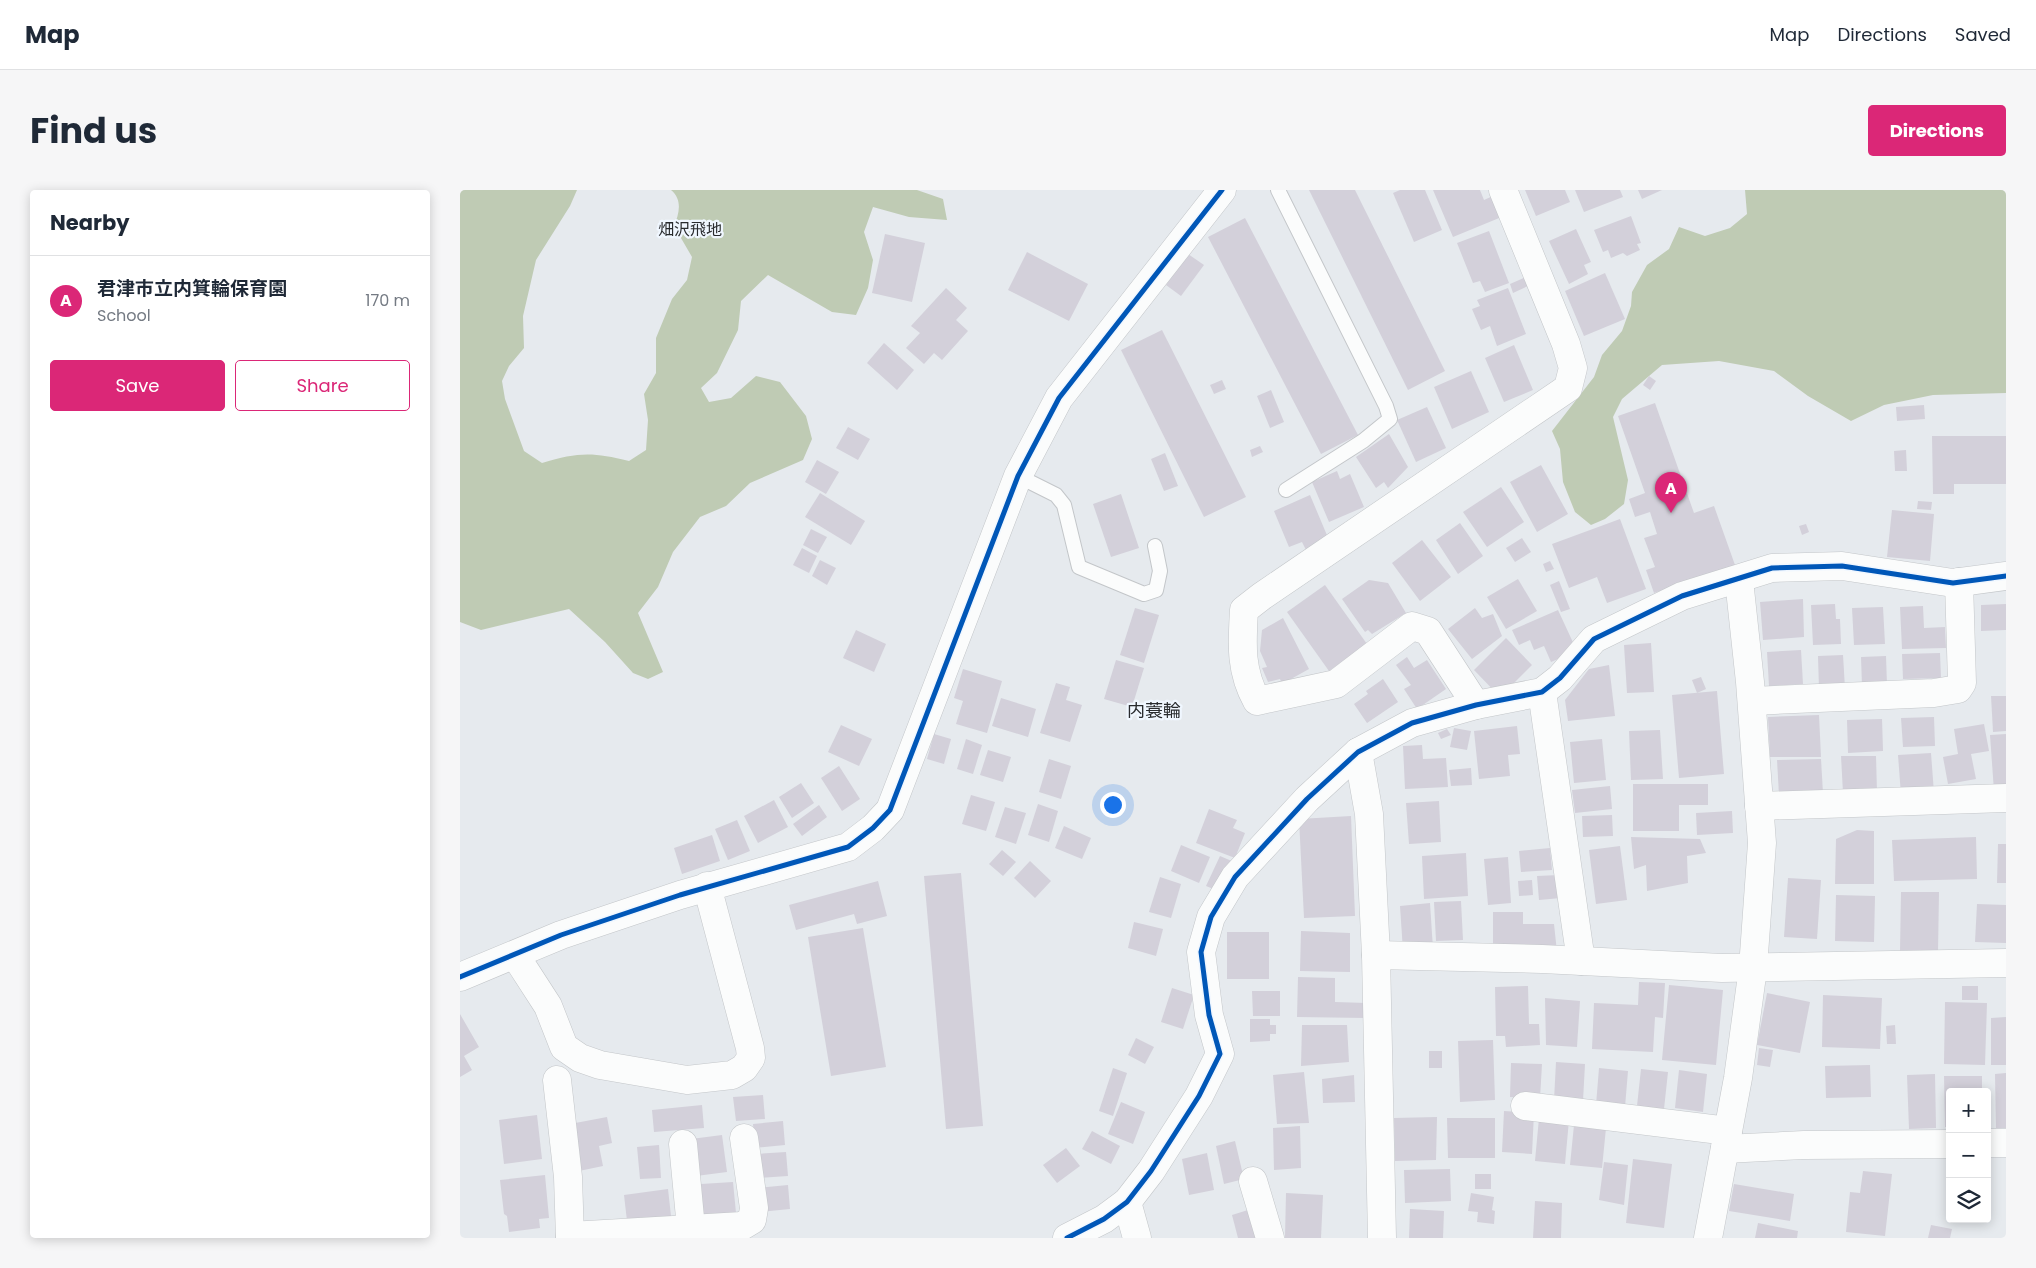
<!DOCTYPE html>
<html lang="en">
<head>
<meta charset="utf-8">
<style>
  body { margin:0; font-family:Poppins,"Noto Sans JP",sans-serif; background:#f6f6f7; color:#1f2937 }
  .controls { position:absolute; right:15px; bottom:15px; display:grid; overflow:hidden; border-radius:5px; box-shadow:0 2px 12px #0003 }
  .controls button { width:45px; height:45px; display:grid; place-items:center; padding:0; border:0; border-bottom:1px solid #e0e1e3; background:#fff; color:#1f2937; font:25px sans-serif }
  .you { position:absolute; left:652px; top:614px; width:18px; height:18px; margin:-12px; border:4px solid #fff; border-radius:50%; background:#1a73e8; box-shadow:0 0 0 8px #1a73e833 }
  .badge { display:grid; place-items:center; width:32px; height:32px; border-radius:50%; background:#db2777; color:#fff; font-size:16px; font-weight:700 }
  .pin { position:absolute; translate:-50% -41px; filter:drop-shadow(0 1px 2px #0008) }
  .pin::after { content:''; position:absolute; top:26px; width:18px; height:15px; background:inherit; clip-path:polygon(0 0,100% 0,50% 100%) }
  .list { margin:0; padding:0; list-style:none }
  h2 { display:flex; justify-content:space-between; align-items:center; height:65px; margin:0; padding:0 20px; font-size:21px }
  h2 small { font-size:16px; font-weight:400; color:#747a83 }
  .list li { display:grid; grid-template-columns:32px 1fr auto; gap:15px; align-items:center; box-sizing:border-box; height:90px; padding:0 20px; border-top:1px solid #e0e1e3 }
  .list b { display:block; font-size:19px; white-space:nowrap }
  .list p { margin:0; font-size:16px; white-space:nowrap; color:#747a83 }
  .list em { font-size:16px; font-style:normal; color:#747a83 }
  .actions { display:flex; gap:10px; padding:15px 20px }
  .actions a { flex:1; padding:11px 0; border:1px solid #db2777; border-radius:5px; text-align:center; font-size:18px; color:#db2777 }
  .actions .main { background:#db2777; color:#fff }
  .icon { flex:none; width:28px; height:28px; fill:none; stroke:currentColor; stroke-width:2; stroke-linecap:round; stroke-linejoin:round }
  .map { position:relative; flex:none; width:1546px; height:1048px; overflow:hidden; border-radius:5px }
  header { display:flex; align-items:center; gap:30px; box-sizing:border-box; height:70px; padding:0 25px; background:#fff; border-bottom:1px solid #e0e1e3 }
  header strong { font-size:24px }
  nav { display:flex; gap:28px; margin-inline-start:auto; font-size:18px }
  .intro { display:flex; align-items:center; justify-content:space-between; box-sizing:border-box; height:120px; padding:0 30px }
  h1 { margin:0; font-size:35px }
  .button { padding:12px 22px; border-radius:5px; background:#db2777; color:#fff; font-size:18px; font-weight:700 }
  main { display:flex; gap:30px; padding:0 30px }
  aside { flex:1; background:#fff; border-radius:5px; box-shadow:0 2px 12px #0003 }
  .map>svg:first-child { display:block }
  .forest { fill:#bfcbb4 }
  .building { fill:#d3d0da }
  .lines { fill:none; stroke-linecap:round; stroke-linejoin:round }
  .lane-casing { stroke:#c3c6c9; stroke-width:16 }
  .street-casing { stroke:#c3c6c9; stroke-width:29 }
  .secondary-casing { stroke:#c3c6c9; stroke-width:29 }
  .lane { stroke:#fbfcfc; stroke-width:14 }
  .street { stroke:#fbfcfc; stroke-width:28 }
  .secondary { stroke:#fbfcfc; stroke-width:28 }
  .cycleway-casing { stroke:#f0f7ff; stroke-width:8 }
  .cycleway { stroke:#0057b8; stroke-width:5 }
  .labels { text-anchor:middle; stroke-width:4.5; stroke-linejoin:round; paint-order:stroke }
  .neighbourhood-label { font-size:16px; fill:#292b2e; stroke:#f0f7ff }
  .quarter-label { font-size:18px; fill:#292b2e; stroke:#f0f7ff }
</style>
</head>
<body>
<header>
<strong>Map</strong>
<nav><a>Map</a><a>Directions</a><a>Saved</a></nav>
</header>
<div class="intro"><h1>Find us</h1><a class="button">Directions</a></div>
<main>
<aside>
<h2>Nearby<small></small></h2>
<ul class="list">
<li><span class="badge">A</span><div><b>君津市立内箕輪保育園</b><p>School</p></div><em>170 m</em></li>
</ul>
<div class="actions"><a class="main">Save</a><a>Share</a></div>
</aside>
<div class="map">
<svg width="1546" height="1048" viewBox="0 0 1546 1048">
  <rect width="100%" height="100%" fill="#e6eaee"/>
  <g class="forest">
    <path d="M0,0H117L110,16L76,70L63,126L64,158L49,176L42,191L45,209L64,261L82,273C118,262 133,262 169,271L186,260L188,230L184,204L196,183V148L212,109L227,90L232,67L214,36C219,24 223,10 211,0H457L483,9L487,30L449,27L413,17L404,42L413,70L408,98L396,125L372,122L308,85L281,111L278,140L257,183L241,198L249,212L271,208L296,186L320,192L346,226L352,249L343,270L290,293L266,316L240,327L213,362L198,397L178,423L203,482L188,489L173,483L145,452L109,419L21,440L0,432Z"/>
    <polygon points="1285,0 1546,0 1546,203 1473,205 1424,215 1391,231 1348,206 1314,181 1259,171 1202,175 1162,209 1153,227 1168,290 1164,314 1145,329 1131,335 1115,322 1103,292 1100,259 1092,241 1134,187 1142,165 1162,141 1171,116 1172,102 1187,75 1209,59 1219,37 1245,46 1270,38 1287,24"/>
  </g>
  <g class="building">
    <polygon points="849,0 895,0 985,181 948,200"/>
    <polygon points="940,0 965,0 982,40 954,52 933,3"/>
    <polygon points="973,0 1020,0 1024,10 1035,5 1044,26 993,47"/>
    <polygon points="1065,0 1105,0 1110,12 1076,26"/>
    <polygon points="1115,0 1160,0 1163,7 1124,22"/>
    <polygon points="1178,0 1202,0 1182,9"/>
    <polygon points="1171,26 1181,53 1177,54 1180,60 1167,66 1163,63 1151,68 1148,60 1143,62 1134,40"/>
    <polygon points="785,28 898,245 861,264 748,47"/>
    <polygon points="1116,39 1131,72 1124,75 1128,84 1109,94 1089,51"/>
    <polygon points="1029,41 1049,93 1025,102 1020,91 1013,93 997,53"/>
    <polygon points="425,44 465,53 452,112 412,103"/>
    <polygon points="567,62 628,94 609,131 548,100"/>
    <polygon points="728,64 744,75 721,106 706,95"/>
    <polygon points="1145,83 1165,129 1124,146 1105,101"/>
    <polygon points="1066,87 1070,95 1053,103 1050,94"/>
    <polygon points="486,98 507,118 496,130 508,141 482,170 474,163 464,174 446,158 460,143 451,136"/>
    <polygon points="1048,98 1066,144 1037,156 1030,136 1021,140 1012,119 1020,116 1017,110"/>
    <polygon points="702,140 786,307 744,327 661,160"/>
    <polygon points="424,153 454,180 437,200 407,173"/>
    <polygon points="1054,155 1073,200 1044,212 1025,168"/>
    <polygon points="1011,181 1029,222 992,239 974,197"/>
    <polygon points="1189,186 1196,191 1190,200 1183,195"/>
    <polygon points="762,190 766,199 754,204 750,195"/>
    <polygon points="811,200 824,232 810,238 797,206"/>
    <polygon points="1195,213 1234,323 1254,316 1275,375 1194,403 1186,380 1195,377 1184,348 1197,344 1190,322 1175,327 1169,309 1185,303 1158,226"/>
    <polygon points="1464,215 1465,229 1437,231 1436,217"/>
    <polygon points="967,217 986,258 956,272 937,230"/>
    <polygon points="388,237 410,249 398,270 376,258"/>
    <polygon points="929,244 948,277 928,298 924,292 916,298 896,267"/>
    <polygon points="1472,246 1546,246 1546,294 1494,294 1494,304 1473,304"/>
    <polygon points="800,256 803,262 792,267 790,260"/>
    <polygon points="1446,260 1447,281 1435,281 1434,261"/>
    <polygon points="705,263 718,296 704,301 691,269"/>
    <polygon points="357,270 379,282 366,304 345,292"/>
    <polygon points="1081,275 1108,324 1077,342 1050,292"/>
    <polygon points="877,281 880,289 890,284 904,317 869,332 852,292"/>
    <polygon points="1041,297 1064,332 1027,357 1003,322"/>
    <polygon points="360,303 405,331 391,355 345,327"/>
    <polygon points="661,304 679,358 651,367 633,314"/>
    <polygon points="850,305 869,350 846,360 842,352 829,357 814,321"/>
    <polygon points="1458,311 1472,312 1471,320 1457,319"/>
    <polygon points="1432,320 1474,324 1470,371 1427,367"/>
    <polygon points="1160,329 1186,399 1147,413 1137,387 1109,398 1092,354"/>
    <polygon points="1000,333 1023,366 998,384 976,350"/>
    <polygon points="1346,334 1349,342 1342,345 1339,336"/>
    <polygon points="351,339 367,347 358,363 343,355"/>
    <polygon points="1062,348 1071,362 1055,372 1046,358"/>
    <polygon points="962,350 991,387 960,411 932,373"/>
    <polygon points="342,358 357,366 349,383 333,375"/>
    <polygon points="360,370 376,378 367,395 352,386"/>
    <polygon points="1090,371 1094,379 1086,382 1083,374"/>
    <polygon points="1058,389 1077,421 1046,439 1027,407"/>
    <polygon points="909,390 928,393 946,423 912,444 908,440 905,442 882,409"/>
    <polygon points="1099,391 1110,419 1101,422 1090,395"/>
    <polygon points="865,395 907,454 869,481 827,422"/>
    <polygon points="1343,409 1344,447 1303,450 1300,412"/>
    <polygon points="1375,414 1376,429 1380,429 1381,454 1353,455 1351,415"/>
    <polygon points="1546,414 1546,440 1521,441 1521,415"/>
    <polygon points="1463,416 1464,438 1485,437 1486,458 1442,459 1440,417"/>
    <polygon points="1423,417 1425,454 1394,455 1392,418"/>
    <polygon points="675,418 699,425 684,473 660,465"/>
    <polygon points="1015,418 1022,428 1033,424 1042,446 1012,469 988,439"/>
    <polygon points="1098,420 1117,461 1091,472 1084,456 1074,460 1070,450 1059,455 1052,440"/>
    <polygon points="823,428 849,479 822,494 820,489 808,492 802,478 807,477 800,461 802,440"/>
    <polygon points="396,440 426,454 414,482 383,468"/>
    <polygon points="1046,448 1072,475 1040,507 1014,480"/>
    <polygon points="1191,453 1194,502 1167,503 1164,455"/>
    <polygon points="1341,460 1343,494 1309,496 1307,462"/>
    <polygon points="1480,463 1481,488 1443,489 1442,464"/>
    <polygon points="1383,465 1385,498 1359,499 1358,466"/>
    <polygon points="1426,466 1427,495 1402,496 1401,467"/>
    <polygon points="947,467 954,478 967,470 986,499 957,519 944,499 951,495 936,475"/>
    <polygon points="656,470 684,478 672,517 644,509"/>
    <polygon points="1149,475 1155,526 1108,531 1105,510 1129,479"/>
    <polygon points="503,479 542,491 527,543 496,534 503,511 494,508"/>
    <polygon points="1241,487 1246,499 1237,503 1232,490"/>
    <polygon points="923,489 938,512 907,533 894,514 908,504 906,501"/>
    <polygon points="596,493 610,497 606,510 622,515 610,552 580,543"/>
    <polygon points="1257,501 1264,584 1219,588 1212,505"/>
    <polygon points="1531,506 1546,506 1546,541 1533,542"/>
    <polygon points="541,508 576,519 568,547 532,536"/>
    <polygon points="1359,525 1361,567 1310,567 1308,527"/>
    <polygon points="1474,527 1475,556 1443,557 1441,528"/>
    <polygon points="1422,529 1423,561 1388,563 1387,530"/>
    <polygon points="1524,534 1529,561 1511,564 1516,589 1488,594 1483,567 1498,564 1494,539"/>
    <polygon points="381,535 412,549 399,576 368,562"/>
    <polygon points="1057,536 1060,564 1048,565 1050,586 1019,589 1014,541"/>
    <polygon points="994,538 1011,541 1007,560 990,557"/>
    <polygon points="987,539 991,545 981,549 978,543"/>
    <polygon points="1200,540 1203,589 1171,590 1169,541"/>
    <polygon points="474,544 491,549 484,574 467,569"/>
    <polygon points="1546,544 1546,600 1534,601 1530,545"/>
    <polygon points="506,549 522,555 513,584 497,579"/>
    <polygon points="1142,549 1146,590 1114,593 1110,552"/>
    <polygon points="962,555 963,569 986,568 988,597 945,599 943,556"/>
    <polygon points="528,560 551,567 543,592 520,585"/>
    <polygon points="1471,563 1474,603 1441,605 1438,565"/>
    <polygon points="1381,566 1416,566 1417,602 1383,603"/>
    <polygon points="589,569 611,576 601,609 579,602"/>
    <polygon points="1361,569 1363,603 1319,605 1317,570"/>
    <polygon points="379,576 400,609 382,621 361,588"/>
    <polygon points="1011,578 1012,595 991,596 989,580"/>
    <polygon points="341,593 354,613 332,628 319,607"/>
    <polygon points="1173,594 1248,594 1248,615 1219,615 1219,641 1173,641"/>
    <polygon points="1150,596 1152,619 1115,623 1112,600"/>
    <polygon points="511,605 535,612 526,641 502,634"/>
    <polygon points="314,610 328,637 298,653 284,626"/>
    <polygon points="979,611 981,652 949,654 946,613"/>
    <polygon points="578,614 598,621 589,652 568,645"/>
    <polygon points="359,615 367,627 342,646 333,634"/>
    <polygon points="545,617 566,623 556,654 535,647"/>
    <polygon points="749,619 777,630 773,638 785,643 775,668 736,653"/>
    <polygon points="1272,621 1273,643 1237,645 1236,623"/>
    <polygon points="1152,625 1153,646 1123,647 1122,626"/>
    <polygon points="891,626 895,726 844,728 839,629"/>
    <polygon points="277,630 290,661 268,670 255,639"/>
    <polygon points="604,636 631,648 622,669 595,658"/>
    <polygon points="1397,640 1414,641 1414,694 1375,694 1376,649"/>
    <polygon points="252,645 260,671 222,684 214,658"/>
    <polygon points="1171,647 1240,649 1246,663 1227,666 1228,693 1187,701 1186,675 1174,679"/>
    <polygon points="1516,647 1517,689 1434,691 1432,650"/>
    <polygon points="1538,654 1546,654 1546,693 1537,693"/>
    <polygon points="721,655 750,667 739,693 711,681"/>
    <polygon points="1160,656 1167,710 1136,714 1129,660"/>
    <polygon points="1090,658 1092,680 1061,682 1059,661"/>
    <polygon points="542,660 556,672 543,686 529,674"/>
    <polygon points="1006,663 1008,706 964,709 962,666"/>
    <polygon points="760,666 774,672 761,702 746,696"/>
    <polygon points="1048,667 1051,713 1028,715 1024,669"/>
    <polygon points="570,671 591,691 575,708 554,688"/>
    <polygon points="501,683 523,936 486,939 464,686"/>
    <polygon points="1099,685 1101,708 1079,710 1077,686"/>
    <polygon points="700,687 721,694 711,728 689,722"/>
    <polygon points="1328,688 1361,690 1357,749 1324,747"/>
    <polygon points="1072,690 1073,705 1059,706 1058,691"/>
    <polygon points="418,691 427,726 397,734 394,724 336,740 329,715"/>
    <polygon points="1441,702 1479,702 1478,762 1440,762"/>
    <polygon points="1376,705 1415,706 1414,752 1375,751"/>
    <polygon points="1001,711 1003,750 976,751 974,712"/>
    <polygon points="970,713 973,759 943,761 940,716"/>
    <polygon points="1517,714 1546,715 1546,753 1515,752"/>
    <polygon points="1033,722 1063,722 1063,734 1094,734 1097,762 1033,762"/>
    <polygon points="674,732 703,739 696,766 668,758"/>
    <polygon points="403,738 426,877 371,886 348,747"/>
    <polygon points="841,741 890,743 890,782 840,781"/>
    <rect x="767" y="742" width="42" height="47"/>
    <polygon points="838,787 875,788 875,812 907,813 906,828 837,827"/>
    <polygon points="1179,792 1205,793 1203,828 1195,827 1193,862 1132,859 1134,813 1178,815"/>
    <polygon points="1209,795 1263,800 1256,875 1202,870"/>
    <polygon points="1068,796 1069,834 1079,834 1080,855 1046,857 1045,846 1036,846 1035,797"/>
    <rect x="1502" y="796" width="16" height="14"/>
    <polygon points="712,798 734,805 723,839 701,832"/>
    <polygon points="792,801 820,801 820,826 793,826"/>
    <polygon points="1307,803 1350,812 1340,863 1297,855"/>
    <polygon points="1363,805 1422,808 1420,859 1362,857"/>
    <polygon points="1085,808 1120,811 1117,857 1086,855"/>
    <polygon points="1485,812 1527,813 1525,875 1484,874"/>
    <polygon points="0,824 19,857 4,866 12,880 0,887"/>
    <polygon points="1546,827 1546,875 1531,875 1531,828"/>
    <polygon points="790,829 810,829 810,835 816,835 816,844 810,844 810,851 790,852"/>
    <polygon points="842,835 887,835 889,872 841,876"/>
    <polygon points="1435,835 1436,854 1427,854 1426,836"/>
    <polygon points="676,848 694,857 685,874 668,865"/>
    <polygon points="1033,850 1035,910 1000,912 998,851"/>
    <polygon points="1299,858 1313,860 1310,877 1297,875"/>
    <rect x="969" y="861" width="13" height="17"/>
    <polygon points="1096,872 1125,874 1123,911 1094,910"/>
    <polygon points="1051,873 1082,874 1080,909 1050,907"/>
    <polygon points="1410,875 1411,907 1366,908 1365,876"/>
    <polygon points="653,878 667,883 653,926 639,921"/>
    <polygon points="1139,878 1168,881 1165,917 1136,915"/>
    <polygon points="1181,879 1208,882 1204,919 1177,916"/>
    <polygon points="1219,880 1247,884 1243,922 1215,918"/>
    <polygon points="844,882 849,933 817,934 813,885"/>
    <polygon points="1546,883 1546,938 1536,938 1535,884"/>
    <polygon points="1475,884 1476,938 1449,939 1447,885"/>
    <polygon points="894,885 895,912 863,913 862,889"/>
    <polygon points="1484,886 1522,886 1522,902 1490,902 1490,937 1485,937"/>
    <polygon points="303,905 305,929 276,931 273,907"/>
    <polygon points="661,912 685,922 673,954 648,944"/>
    <polygon points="242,915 244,938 194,942 192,920"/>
    <polygon points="1044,921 1074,923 1072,964 1042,962"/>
    <polygon points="77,925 82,969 44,974 39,930"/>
    <polygon points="147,927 152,953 139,956 143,976 119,981 110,934"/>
    <polygon points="977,927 976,970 935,971 934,928"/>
    <polygon points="987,928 1035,928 1035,968 988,968"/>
    <polygon points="1079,928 1109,930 1105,974 1075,971"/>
    <polygon points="323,931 325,955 295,958 293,934"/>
    <polygon points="1114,935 1146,938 1142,978 1110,975"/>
    <polygon points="840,936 841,978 814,980 813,938"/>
    <polygon points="632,941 660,956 651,974 622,959"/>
    <polygon points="262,945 267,982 236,986 231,949"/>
    <polygon points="775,951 784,989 764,994 756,956"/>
    <polygon points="199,955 201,988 180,989 177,957"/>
    <polygon points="606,958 620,976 597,993 583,975"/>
    <polygon points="326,962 328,986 299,988 296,964"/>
    <polygon points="747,963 754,1000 729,1005 722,969"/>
    <polygon points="1173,969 1212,974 1204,1038 1166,1033"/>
    <polygon points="1144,972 1168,975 1164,1015 1139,1010"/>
    <polygon points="990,979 991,1011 945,1013 944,980"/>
    <polygon points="1403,981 1432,984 1425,1046 1386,1042 1390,1002 1400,1003"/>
    <rect x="1015" y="984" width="16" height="15"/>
    <polygon points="85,985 89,1028 79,1029 80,1038 49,1042 47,1026 44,1024 40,990"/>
    <polygon points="273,992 276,1023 243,1025 241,994"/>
    <polygon points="1274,994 1334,1004 1330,1031 1269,1021"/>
    <polygon points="328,995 330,1019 300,1022 298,998"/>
    <polygon points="208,999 211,1026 167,1031 164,1005"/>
    <polygon points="826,1003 863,1005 861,1048 825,1048"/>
    <polygon points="1011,1003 1034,1007 1032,1020 1035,1021 1034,1034 1017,1032 1018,1022 1008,1021"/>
    <polygon points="1075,1011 1102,1013 1101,1048 1073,1048"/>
    <polygon points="950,1019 984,1021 983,1048 949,1048"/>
    <polygon points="788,1020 797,1048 778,1048 772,1025"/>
    <polygon points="1298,1033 1338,1041 1337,1048 1295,1048"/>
    <polygon points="1471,1035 1492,1039 1490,1048 1468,1048"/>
  </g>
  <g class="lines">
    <defs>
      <g id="lane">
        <polyline points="818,0 926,216 930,229 903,251 826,300"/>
        <polyline points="558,286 596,305 604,315 619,377 684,404 696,400 700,381 695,356"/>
      </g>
      <g id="street">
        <polyline points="1082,502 1121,771"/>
        <polyline points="1292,511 1474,503 1498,499 1502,493 1499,392"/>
        <path d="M1016,515L968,441L952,436L876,494L797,511C780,481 782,454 784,420L802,406L1108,198L1113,178L1106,154L1043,0"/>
        <polyline points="898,562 909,624 916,765 922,1048"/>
        <polyline points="1299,616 1546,608"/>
        <polyline points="55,765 88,816 104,857 120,868 140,875 227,890 272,885 284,878 291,868 290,858 247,696"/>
        <polyline points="916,765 1082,769 1262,778 1546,773"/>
        <polyline points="97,890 108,987 110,1048"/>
        <polyline points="1065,916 1268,941"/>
        <polyline points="1527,953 1546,953"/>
        <polyline points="223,954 231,1038"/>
        <polyline points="1265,959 1344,955 1490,954"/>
        <polyline points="793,991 810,1048"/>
        <polyline points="667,1012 677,1048"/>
        <polyline points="110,1046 282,1036 292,1030 294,1018 284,948"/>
        <polyline points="607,1048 644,1029 667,1012 691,981 739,906 760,864 749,825 741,762 751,727 775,687 847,609 898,562 952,533 1016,515 1082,502 1100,488 1134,449 1222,406 1312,378 1382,376 1493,393 1546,386"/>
        <polyline points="1248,1048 1278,888 1293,778 1302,653 1290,492 1279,390"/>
      </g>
      <polyline id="secondary" points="0,787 101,745 220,705 388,657 413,638 430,620 558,286 599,208 762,0"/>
    </defs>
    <use href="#lane" class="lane-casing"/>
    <use href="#street" class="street-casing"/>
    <use href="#secondary" class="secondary-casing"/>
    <use href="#lane" class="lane"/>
    <use href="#street" class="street"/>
    <use href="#secondary" class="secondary"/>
    <defs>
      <g id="cycleway">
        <polyline points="0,787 101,745 220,705 388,657 413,638 430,620 558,286 599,208 762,0"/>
        <polyline points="607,1048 644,1029 667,1012 691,981 739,906 760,864 749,825 741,762 751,727 775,687 847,609 898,562 952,533 1016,515 1082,502 1100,488 1134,449 1222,406 1312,378 1382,376 1493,393 1546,386"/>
      </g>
    </defs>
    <use href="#cycleway" class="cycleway-casing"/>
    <use href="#cycleway" class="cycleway"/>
  </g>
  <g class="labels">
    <g class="neighbourhood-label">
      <text x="230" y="45">畑沢飛地</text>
    </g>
    <g class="quarter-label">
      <text x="694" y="527">内蓑輪</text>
    </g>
  </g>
</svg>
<div class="controls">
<button>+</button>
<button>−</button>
<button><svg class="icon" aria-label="layers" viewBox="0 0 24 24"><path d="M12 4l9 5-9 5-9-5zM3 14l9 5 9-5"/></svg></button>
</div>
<div class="you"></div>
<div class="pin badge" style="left:1211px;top:323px">A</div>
</div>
</main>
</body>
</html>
